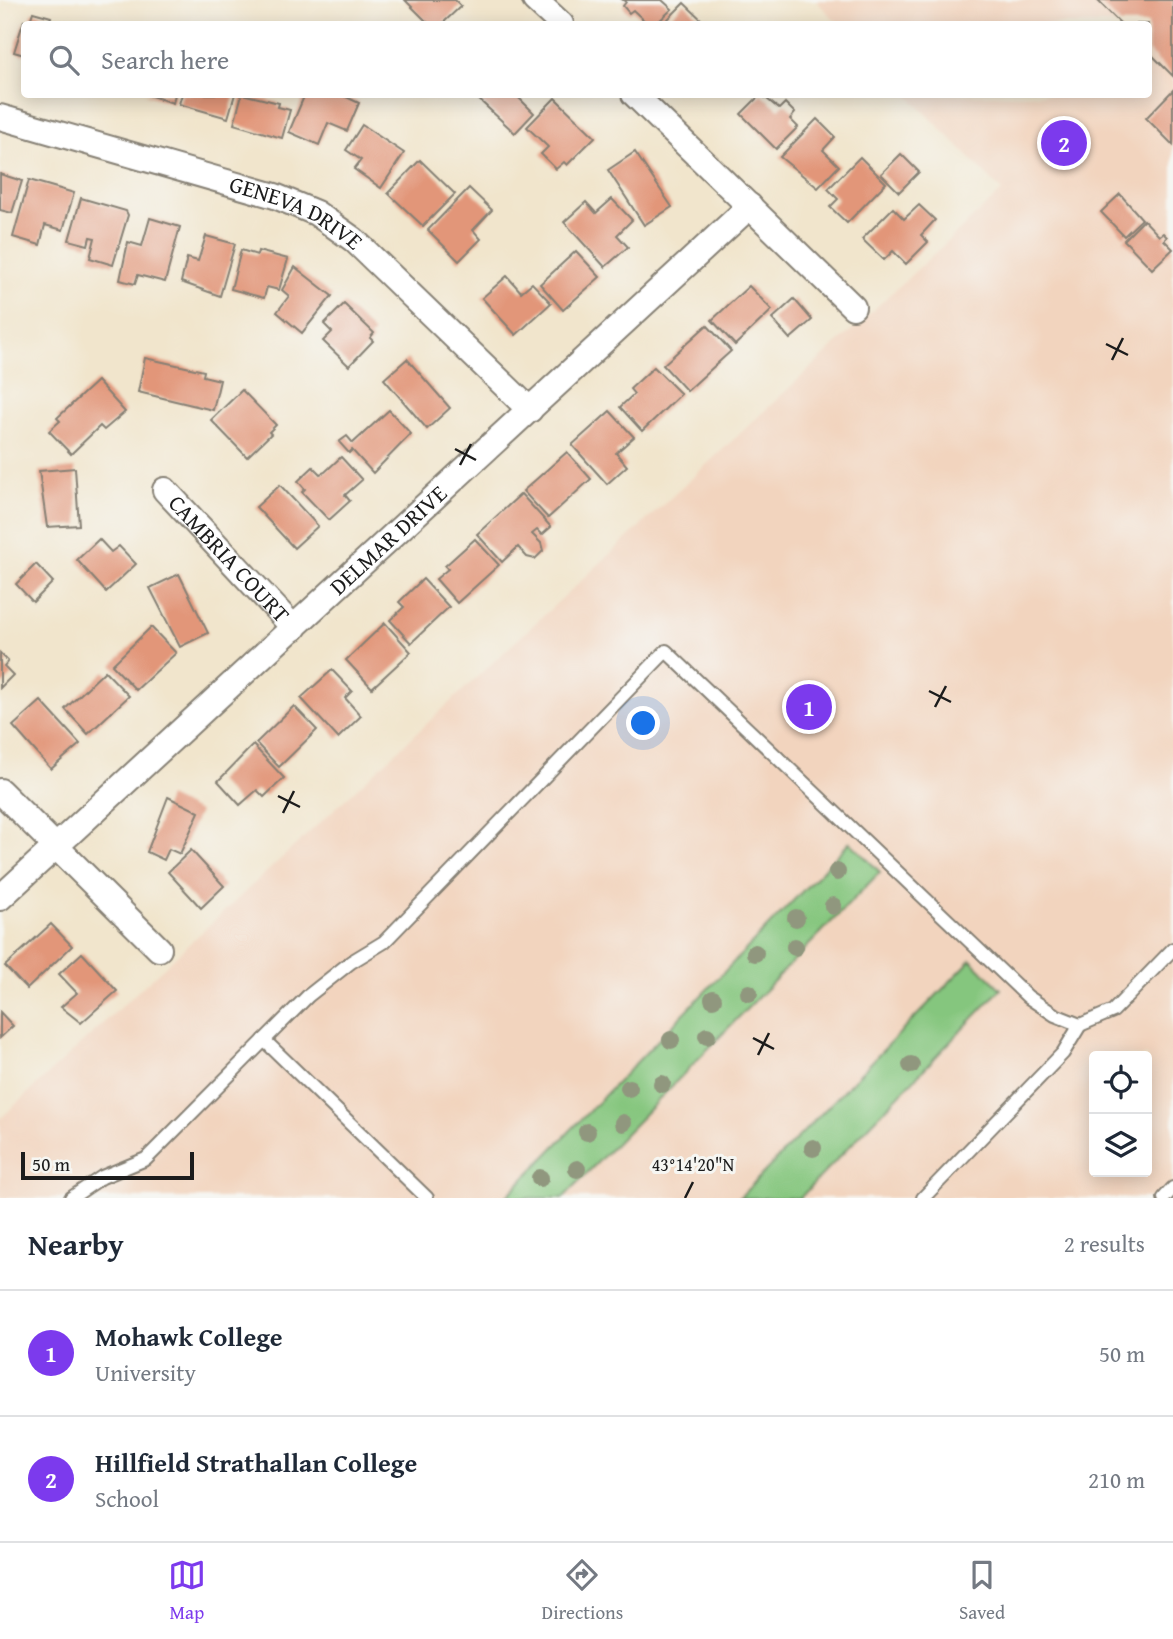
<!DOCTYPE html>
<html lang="en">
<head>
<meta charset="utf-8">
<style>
  body { margin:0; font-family:"Gentium Book Plus",serif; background:#f6f6f7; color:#1f2937 }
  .controls { position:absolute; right:21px; bottom:21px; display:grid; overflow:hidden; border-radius:7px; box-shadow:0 4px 18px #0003 }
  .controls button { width:63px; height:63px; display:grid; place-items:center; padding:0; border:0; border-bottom:2px solid #e0e1e3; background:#fff; color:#1f2937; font:35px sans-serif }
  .scale { position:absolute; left:21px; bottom:18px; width:173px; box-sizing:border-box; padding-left:7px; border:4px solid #1c1c1c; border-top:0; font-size:19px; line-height:24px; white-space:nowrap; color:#1c1c1c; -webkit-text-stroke:5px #f6f6f2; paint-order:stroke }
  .you { position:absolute; left:644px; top:724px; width:24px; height:24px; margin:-18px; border:5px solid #fff; border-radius:50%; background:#1a73e8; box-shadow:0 0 0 10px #1a73e833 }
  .badge { display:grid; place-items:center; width:46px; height:46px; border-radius:50%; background:#7c3aed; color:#fff; font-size:23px; font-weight:700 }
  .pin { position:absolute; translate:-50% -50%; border:4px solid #fff; box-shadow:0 2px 7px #0006 }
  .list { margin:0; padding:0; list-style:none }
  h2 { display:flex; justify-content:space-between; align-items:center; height:91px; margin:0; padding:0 28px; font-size:30px }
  h2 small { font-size:23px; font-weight:400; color:#747a83 }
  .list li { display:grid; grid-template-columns:46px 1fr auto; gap:21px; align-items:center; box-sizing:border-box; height:126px; padding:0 28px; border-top:2px solid #e0e1e3 }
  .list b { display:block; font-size:26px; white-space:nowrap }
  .list p { margin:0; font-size:23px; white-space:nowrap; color:#747a83 }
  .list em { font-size:23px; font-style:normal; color:#747a83 }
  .icon { flex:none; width:38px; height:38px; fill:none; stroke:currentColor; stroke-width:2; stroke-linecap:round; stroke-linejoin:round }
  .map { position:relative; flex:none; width:1173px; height:1198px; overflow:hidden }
  .search { position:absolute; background:#fff; box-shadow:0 4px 18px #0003; left:21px; right:21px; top:21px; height:77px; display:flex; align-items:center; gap:18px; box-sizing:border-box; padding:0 24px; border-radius:7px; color:#747a83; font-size:26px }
  .sheet { height:343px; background:#fff }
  nav { display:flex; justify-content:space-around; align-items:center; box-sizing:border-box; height:98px; border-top:2px solid #e0e1e3; background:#fff; font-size:19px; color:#747a83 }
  nav a { display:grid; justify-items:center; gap:4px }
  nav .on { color:#7c3aed }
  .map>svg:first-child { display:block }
  .built { fill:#f2d4be; fill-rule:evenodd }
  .green { fill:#85c67e; stroke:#50714d; stroke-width:2 }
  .building { fill:#e29679 }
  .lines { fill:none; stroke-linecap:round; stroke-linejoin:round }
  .service-casing { stroke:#868074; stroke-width:16 }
  .minor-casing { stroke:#868074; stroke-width:28 }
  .service { stroke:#fff; stroke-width:12 }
  .minor { stroke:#fff; stroke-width:24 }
  .tree { fill:#90977e }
  .ticks { fill:none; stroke:#1c1c1c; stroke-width:2.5 }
  .labels { text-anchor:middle; stroke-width:6; stroke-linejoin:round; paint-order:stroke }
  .street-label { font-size:23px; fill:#1c1c1c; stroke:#f6f6f2 }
  .ticks-label { font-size:18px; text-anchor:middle; fill:#1c1c1c; stroke:#f6f6f2; stroke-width:6; stroke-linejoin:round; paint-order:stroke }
</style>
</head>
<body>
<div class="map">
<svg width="1173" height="1198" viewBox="0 0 1173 1198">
  <rect width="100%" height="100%" fill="#f6f6f2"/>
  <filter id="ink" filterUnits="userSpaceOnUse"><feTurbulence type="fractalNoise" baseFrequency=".0143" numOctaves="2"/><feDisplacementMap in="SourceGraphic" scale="14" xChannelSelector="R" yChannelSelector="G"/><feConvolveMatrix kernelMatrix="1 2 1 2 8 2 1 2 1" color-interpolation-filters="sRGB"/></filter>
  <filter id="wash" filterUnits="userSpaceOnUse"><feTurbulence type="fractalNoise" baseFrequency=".00686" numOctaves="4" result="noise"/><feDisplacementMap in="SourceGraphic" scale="28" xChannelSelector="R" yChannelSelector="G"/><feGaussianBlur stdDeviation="1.57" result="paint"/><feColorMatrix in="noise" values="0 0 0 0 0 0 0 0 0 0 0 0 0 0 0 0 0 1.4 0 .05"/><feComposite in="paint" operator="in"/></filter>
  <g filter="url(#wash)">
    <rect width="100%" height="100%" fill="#f1e5cc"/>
    <path class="built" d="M815,0H1173V1198H0V1119L1002,191L908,95L1148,94V24H839ZM1094,1056H1147V1172H1094Z"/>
    <g class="green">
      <polygon points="850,842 880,872 563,1198 505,1198"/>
      <polygon points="971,960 1001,989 800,1198 739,1198"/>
    </g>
    <g id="blocks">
      <g class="building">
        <polygon points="405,0 455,0 461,6 442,24 429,24"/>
        <polygon points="623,0 662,0 672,9 656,24 648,24 633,10 629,13 623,6 626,2"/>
        <polygon points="1097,0 1173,0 1173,76 1148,51 1148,24 1121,24"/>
        <polygon points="684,3 706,24 663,24"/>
        <polygon points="33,12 51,17 49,24 29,24"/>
        <polygon points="24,20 24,55 14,52"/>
        <polygon points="1173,90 1173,145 1146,118"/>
        <polygon points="145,94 175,94 173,103"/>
        <polygon points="182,94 235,94 228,118 179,104"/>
        <polygon points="242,94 279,103 278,107 290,110 282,138 234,124"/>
        <polygon points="305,94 340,94 359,103 347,131 328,123 319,145 289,132"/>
        <polygon points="476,94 515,94 534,113 515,133 475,96"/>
        <polygon points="761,94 779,109 785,103 795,113 790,119 798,127 776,149 741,114"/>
        <polygon points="555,98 595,137 567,165 564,162 556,169 541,154 548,147 527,127"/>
        <polygon points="817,119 835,137 823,150 839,166 818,188 780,157"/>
        <polygon points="362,125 404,153 381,188 354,169 361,160 346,150"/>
        <polygon points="635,152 672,207 644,225 608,170"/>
        <polygon points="901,154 919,172 899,192 881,174"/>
        <polygon points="860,157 886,183 847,223 830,207 838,199 828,189"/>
        <polygon points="420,160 455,194 423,226 388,193"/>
        <polygon points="0,174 22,181 12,213 0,210"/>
        <polygon points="29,180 74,193 63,230 45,225 40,245 13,237"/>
        <polygon points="469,188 492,210 473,230 481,239 459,261 428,230"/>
        <polygon points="1120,194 1142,219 1124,236 1101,212"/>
        <polygon points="81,198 126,211 128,215 113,265 90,258 95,238 90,237 88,245 69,240"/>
        <polygon points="612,199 632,220 617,235 628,247 605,267 564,222 586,202 596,213"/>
        <polygon points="919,205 935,220 921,235 928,242 906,264 893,251 884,260 862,239 893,208 904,219"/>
        <polygon points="150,218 180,227 165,282 138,275 135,284 120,280 128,242 142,246"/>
        <polygon points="1144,220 1159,236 1163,233 1167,237 1164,240 1173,249 1152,269 1124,240"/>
        <polygon points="206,236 235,244 220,296 181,282 187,258 198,261"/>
        <polygon points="241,250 257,255 258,251 288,259 279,290 267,287 264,298 231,289"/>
        <polygon points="576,251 600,277 563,310 540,284"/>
        <polygon points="295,267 332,296 302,333 277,312 289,296 282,290"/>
        <polygon points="507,276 521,292 532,283 551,303 516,335 482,298"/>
        <polygon points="749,286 772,310 735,345 712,320"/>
        <polygon points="794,299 812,320 790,339 772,319"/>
        <polygon points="344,304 374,333 370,338 373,341 349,366 323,341 332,332 324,324"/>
        <polygon points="707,325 731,351 687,391 663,365"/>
        <polygon points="145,358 204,371 203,376 220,380 213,410 138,392"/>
        <polygon points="407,359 450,408 427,429 384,379"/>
        <polygon points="654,367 681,394 642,431 620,407 634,394 630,389"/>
        <polygon points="97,381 125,412 104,430 100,426 71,454 49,431 60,421 57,418"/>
        <polygon points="242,390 276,425 269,432 271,434 247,457 211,420"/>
        <polygon points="389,410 411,434 373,473 352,450 349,453 339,442 347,436 353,443"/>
        <polygon points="610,411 634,437 616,453 627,466 607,484 572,445"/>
        <polygon points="567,452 591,479 548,518 523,491"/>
        <polygon points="341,457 362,480 345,495 350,501 329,520 302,492 305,489 298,481 313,467 320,474 325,472"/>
        <polygon points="75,468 79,525 47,527 39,471"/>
        <polygon points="280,485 318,526 294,548 256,507"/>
        <polygon points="521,494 551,527 542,535 537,530 532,534 541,543 543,551 535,559 527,557 518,547 502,562 477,534"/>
        <polygon points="99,539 111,552 119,546 136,564 106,592 77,560"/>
        <polygon points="475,539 499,565 457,603 436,579 448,569 445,566"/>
        <polygon points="36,564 53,582 33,602 16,584"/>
        <polygon points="179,574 208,633 180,647 150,588"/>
        <polygon points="423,579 449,607 411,643 390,620 404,607 399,602"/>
        <polygon points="385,623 411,652 372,688 346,660"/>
        <polygon points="151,627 176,653 136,690 112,665"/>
        <polygon points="0,653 8,661 4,666 13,675 0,688"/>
        <polygon points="332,670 352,691 345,698 361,716 338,738 301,698"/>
        <polygon points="105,671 129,696 88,734 65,709"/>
        <polygon points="41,701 80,744 51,769 13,726"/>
        <polygon points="294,706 317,730 279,767 256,743"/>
        <polygon points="253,745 284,778 264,797 257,790 240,805 218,781"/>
        <polygon points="168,797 199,812 180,854 169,849 164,860 147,852"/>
        <polygon points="191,850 224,886 201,908 168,872"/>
        <polygon points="51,924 72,946 27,989 5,966"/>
        <polygon points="82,953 117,991 81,1023 61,1007 77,993 59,974"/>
        <polygon points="0,1012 13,1026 0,1038"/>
      </g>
    </g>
  </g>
  <g filter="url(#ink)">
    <use href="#blocks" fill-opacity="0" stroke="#868074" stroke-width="2"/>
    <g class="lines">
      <defs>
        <g id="service">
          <polyline points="264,1040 427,1198"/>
          <polyline points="71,1198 102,1177 146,1159 308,996 351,962 384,942 666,651 1028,997 1055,1015 1080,1025 1113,1011 1173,949"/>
          <polyline points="923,1198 1063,1053 1080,1025"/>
          <polyline points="1164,1198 1173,1188"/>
        </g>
        <g id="minor">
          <polyline points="535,0 561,24"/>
          <polyline points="634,94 853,307"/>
          <path id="s1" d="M0,117L275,196L316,213L354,240L530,410"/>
          <path id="s2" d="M165,490L294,628"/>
          <polyline points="0,791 159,949"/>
          <path id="s3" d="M0,898L750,206"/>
        </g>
      </defs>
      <use href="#service" class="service-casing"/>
      <use href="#minor" class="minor-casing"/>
      <use href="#service" class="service"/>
      <use href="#minor" class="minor"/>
    </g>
    <g class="tree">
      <circle cx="837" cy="872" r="9"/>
      <circle cx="833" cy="906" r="9"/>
      <circle cx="796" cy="918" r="9"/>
      <circle cx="795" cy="947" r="9"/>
      <circle cx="755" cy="953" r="9"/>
      <circle cx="749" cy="993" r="9"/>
      <circle cx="713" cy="999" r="9"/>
      <circle cx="707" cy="1036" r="9"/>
      <circle cx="671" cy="1040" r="9"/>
      <circle cx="911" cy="1065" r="9"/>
      <circle cx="662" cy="1084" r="9"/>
      <circle cx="629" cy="1088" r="9"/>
      <circle cx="623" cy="1123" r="9"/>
      <circle cx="587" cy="1132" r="9"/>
      <circle cx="813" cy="1148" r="9"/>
      <circle cx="577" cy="1169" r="9"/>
      <circle cx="540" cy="1178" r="9"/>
    </g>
  </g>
  <path class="ticks" d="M1106,344L1128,355M1112,360L1123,338M455,449L476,460M460,465L471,444M929,691L951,702M935,707L946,686M278,796L300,807M283,813L294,791M753,1038L774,1049M758,1055L769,1033M685,1198L693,1182"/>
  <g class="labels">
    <g class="street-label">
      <text dy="8" stroke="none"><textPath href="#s1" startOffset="312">GENEVA DRIVE</textPath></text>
      <text dy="8" stroke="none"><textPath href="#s3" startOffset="528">DELMAR DRIVE</textPath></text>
      <text dy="8" stroke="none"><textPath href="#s2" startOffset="94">CAMBRIA COURT</textPath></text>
    </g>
  </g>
  <g class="ticks-label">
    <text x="693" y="1171">43°14'20"N</text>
  </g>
</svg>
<div class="controls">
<button><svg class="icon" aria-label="locate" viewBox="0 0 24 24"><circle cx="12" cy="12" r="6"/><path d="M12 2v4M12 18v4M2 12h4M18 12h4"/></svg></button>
<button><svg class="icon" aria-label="layers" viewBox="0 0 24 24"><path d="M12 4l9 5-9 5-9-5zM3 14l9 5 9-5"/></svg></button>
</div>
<div class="scale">50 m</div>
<div class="you"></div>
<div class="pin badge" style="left:809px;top:707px">1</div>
<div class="pin badge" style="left:1064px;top:143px">2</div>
<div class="search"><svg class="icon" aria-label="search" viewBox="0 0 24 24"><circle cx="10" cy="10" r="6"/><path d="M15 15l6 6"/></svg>Search here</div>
</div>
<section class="sheet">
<h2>Nearby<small>2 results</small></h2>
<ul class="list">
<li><span class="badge">1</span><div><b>Mohawk College</b><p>University</p></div><em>50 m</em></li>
<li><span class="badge">2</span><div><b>Hillfield Strathallan College</b><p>School</p></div><em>210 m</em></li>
</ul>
</section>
<nav>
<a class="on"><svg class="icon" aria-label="map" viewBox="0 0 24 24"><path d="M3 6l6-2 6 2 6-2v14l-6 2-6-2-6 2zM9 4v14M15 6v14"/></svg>Map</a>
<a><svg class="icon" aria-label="directions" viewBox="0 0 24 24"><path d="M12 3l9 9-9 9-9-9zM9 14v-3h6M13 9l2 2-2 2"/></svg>Directions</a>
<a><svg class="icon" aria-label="saved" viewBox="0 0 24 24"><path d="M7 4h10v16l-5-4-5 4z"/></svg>Saved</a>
</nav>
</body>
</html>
